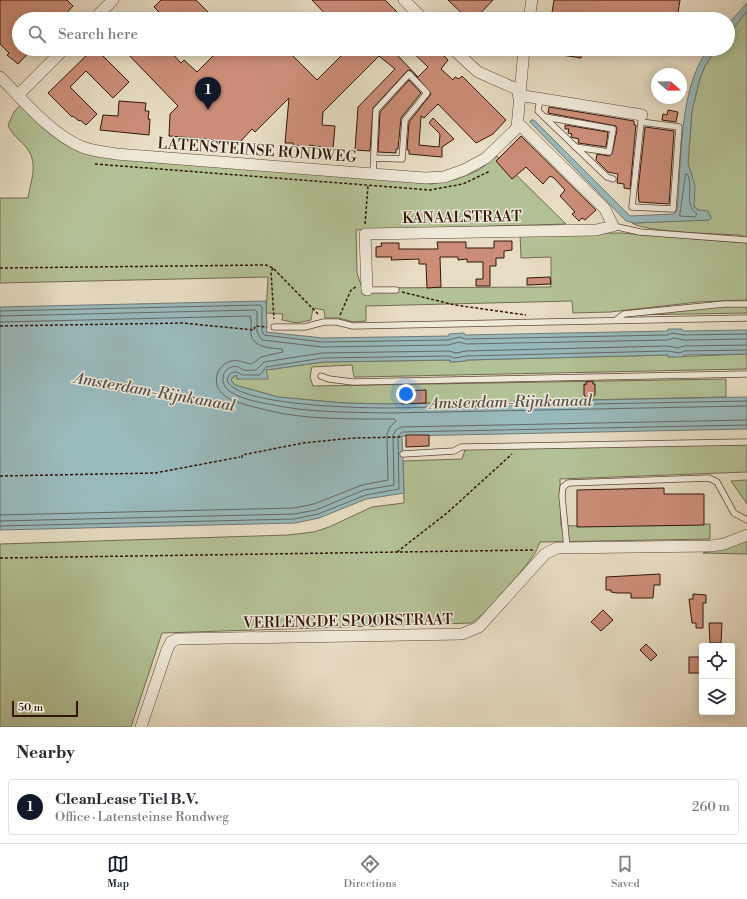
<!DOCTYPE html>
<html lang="en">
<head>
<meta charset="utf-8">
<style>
  body { margin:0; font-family:"Libre Bodoni",serif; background:#f7f7f7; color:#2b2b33 }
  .controls { position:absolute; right:12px; bottom:12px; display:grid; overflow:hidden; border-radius:4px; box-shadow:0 2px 10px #0003 }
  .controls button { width:36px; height:36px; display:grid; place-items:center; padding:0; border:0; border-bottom:1px solid #e1e1e2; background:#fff; color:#2b2b33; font:20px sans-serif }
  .compass { position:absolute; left:651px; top:68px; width:36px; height:36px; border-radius:50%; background:#fff; box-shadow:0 2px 10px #0003; rotate:110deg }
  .scale { position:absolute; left:12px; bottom:10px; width:66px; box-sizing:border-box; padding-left:4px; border:2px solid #331509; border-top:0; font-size:11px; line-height:14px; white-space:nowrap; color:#331509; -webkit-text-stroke:3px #efe9d9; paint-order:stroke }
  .you { position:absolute; left:406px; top:394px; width:14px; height:14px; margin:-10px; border:3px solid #fff; border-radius:50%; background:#1a73e8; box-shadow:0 0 0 6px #1a73e833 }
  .badge { display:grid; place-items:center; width:26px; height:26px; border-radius:50%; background:#111827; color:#fff; font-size:13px; font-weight:700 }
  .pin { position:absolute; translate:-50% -33px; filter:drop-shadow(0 1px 2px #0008) }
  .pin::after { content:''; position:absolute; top:21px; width:14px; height:12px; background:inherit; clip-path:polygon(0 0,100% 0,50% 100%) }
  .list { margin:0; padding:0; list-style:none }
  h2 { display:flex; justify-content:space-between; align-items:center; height:52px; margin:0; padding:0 16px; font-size:17px }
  h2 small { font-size:13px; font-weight:400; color:#7c7c81 }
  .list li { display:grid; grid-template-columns:26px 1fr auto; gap:12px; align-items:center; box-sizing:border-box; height:56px; margin:0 8px 8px; padding:0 8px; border:1px solid #e1e1e2; border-radius:4px }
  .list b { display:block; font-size:15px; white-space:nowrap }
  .list p { margin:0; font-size:13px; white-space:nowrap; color:#7c7c81 }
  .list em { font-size:13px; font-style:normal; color:#7c7c81 }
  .icon { flex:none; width:22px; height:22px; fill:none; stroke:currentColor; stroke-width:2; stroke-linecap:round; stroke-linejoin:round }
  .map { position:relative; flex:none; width:747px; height:727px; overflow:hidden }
  .search { position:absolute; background:#fff; box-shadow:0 2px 10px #0003; left:12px; right:12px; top:12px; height:44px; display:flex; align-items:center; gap:10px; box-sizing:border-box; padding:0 14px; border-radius:22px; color:#7c7c81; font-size:15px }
  .sheet { height:116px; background:#fff }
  nav { display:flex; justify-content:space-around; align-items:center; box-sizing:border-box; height:56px; border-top:1px solid #e1e1e2; background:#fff; font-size:11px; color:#7c7c81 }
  nav a { display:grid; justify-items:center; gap:2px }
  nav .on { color:#111827 }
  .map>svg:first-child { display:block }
  .green { fill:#b3c296; stroke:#736c50 }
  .water { fill:#99babc; stroke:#707874 }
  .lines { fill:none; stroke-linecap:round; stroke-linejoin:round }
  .shore { stroke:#666862; stroke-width:1 }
  .building { fill:#cc8e79; stroke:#331509 }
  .service-casing { stroke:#604738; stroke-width:7 }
  .minor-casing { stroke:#604738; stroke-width:12 }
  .path { stroke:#331509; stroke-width:1.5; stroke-dasharray:3 2; stroke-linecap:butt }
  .service { stroke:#efe9d9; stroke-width:5.5 }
  .minor { stroke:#efe9d9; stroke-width:11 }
  .labels { text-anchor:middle; stroke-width:3; stroke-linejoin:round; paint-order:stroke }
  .street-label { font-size:15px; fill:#331509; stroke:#efe9d9 }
  .water-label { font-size:16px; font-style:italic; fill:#574f48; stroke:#efe9d9 }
</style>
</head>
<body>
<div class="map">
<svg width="747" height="727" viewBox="0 0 747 727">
  <rect width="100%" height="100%" fill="#e7ddc4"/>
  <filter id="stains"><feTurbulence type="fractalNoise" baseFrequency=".005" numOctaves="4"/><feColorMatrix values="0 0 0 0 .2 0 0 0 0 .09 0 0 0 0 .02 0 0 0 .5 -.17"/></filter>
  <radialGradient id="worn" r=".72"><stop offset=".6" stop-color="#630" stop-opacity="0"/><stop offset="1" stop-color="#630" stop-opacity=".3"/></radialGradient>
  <g class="green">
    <path d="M747,11V238L739,235C720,234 644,232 632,223L709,220L711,218C709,211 704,211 698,210L693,204L692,175L688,164L692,111L700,78L705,66L716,49H728V35Z"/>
    <path d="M20,105L69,146L332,174L431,184L457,179L479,170L497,156L566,224L356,230L357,273L362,288L551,287V257L521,258L520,234L621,233L747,243V300L698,302L610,312L573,313L572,301L366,306V321L353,322L339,318H325L324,310L313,308L311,320L297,323L282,320L283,314L266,313L268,277L0,283V198H28C31,179 39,163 26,147C19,139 12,135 8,125L14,112Z"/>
    <polygon points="747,305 747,313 632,315 714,306"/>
    <polygon points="747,354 747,369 358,377 354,377 352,365 312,367 310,377 313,386 726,379 726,397 389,404 343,403 278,397 235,385 231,380 235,375 237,375 237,379 266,374 266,370 323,362 450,360 450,362 465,361 466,360 668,355 668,357"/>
    <path d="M747,444V472L560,479L561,526L710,524V539L540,542C538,547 536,552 533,556C524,569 482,619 471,623L162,633L131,727H0V544L288,535L314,532L329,527L372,507L404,503L403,461L462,459L465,450L470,449Z"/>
    <polygon points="747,480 747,504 731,481"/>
    <polygon points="747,538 747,554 703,553 713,551"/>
  </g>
  <g class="water">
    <polygon points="747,3 747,11 728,35 728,24"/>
    <path d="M708,49H716L705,66L700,78L692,111L688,164L695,185L694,207L698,210L708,211L711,218L709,220L634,223L626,221L530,122L531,120H534L630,216L674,214L677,210C682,161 678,90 708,49Z"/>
    <polygon points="266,301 267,327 266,332 323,338 449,336 449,334 464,333 465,335 668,331 668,329 682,329 683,331 747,330 747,354 684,355 683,357 669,357 668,355 466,360 466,361 450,362 450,360 323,362 266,370 268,379 237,379 237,375 233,377 231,380 235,385 278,397 343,403 389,404 747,397 747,429 402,436 404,493 366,499 319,518 295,523 0,530 0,307"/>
  </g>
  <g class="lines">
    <g class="shore">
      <path d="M686,174L688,175C693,189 684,205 697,214L695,217L680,216Z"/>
      <polyline points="0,311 260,305 262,307 262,331 264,335 322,342 448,340 460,337 465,339 667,335 672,333 684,335 747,334"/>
      <polyline points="0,316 255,310 257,312 257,332 262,340 322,347 448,345 459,342 466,344 667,340 674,338 684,340 747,339"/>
      <path d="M0,322L250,316C252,320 251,324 251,329C249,347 268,348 282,349L283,352L261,357L252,364C245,364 239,359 232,361C225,362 219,368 217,375C211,401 249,405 266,410C304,420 355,419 394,419L396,421L390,427L387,434L388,480L362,485L314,504L294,508L0,515"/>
      <path d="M747,345L684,346L678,348L667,346L466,351L456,353L449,351L322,353L264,362L256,370C252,370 247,371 244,370C239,368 237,365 232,367C227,368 223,373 223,378C220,395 256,402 269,404C308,413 349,412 389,413L747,406"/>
      <path d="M747,350L684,351L680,353L667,351L467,356L454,358L449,356L323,358L266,367L260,375H242C236,370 229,371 227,380C235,406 363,408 389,408L747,401"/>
      <polyline points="0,521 294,514 316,510 364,490 394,485 393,435 396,430 401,427 747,420"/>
      <polyline points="0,526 294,519 318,514 366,495 399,489 398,436 402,432 747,425"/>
    </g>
  </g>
  <g class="building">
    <polygon points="0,0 67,0 73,6 61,19 19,19 19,49 32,49 18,64 7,55 9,53 0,44"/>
    <polygon points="161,0 196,0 215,19 166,19 154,7"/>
    <polygon points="312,0 385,0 404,19 330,19"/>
    <polygon points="448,0 493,0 475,19 468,19"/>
    <polygon points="554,0 680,0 677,19 551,19"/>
    <polygon points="93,49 96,49 129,82 113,98 86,71 70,87 97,114 86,125 80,120 79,121 73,116 72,117 48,93"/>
    <polygon points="123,49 168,49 181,63 184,60 197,72 220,49 235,49 239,53 243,49 286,49 317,80 348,49 405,49 398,56 418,77 428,67 409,49 437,49 448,60 441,69 453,80 455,77 459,79 462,76 506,120 493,134 476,143 438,104 424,118 421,116 419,145 439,147 440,134 429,123 433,118 454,139 442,147 442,157 409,154 409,150 407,150 409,122 431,94 412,71 408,70 373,108 370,151 355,150 358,107 395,69 379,56 323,112 322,125 335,126 333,149 309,145 309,147 293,145 293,143 285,143 289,98 255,132 252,129 240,142 169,136 170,114 178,106"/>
    <polygon points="550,49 582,49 581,58 549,53"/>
    <polygon points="409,80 421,93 401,118 398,149 396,149 396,153 378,152 380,112"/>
    <polygon points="119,101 146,103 145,111 149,111 148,119 150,119 149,135 100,130 103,115 118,116"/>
    <polygon points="549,107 634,121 634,125 636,125 630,189 624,188 624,184 617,183 618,174 608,172 596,160 597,154 609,156 612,154 617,130 616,126 548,113"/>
    <polygon points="668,110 678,112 676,122 662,120 663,114 667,115"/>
    <polygon points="565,125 608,132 606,147 578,143 579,139 571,137 572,134 568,133 569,129 565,129"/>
    <polygon points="645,127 674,131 669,204 639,202 638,190"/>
    <polygon points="521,136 596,210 585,220 582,218 579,221 572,214 575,212 560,196 565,190 554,178 550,176 543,184 526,167 512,179 496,161"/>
    <polygon points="494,241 512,241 512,250 504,251 504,258 496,258 496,266 490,266 490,286 476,286 476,279 483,279 483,262 467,262 467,259 458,260 458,257 440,257 441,287 427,288 426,264 419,264 419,259 391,260 392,257 376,257 376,247 382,246 381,243 399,243 399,249 438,249 437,242 466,242 466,248 494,248"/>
    <polygon points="550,277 551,284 527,285 527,278"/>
    <polygon points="593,381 593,384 595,384 595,395 592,397 587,398 584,395 584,384 586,385 586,382"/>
    <polygon points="426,390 426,403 402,404 402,391"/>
    <polygon points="406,435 429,435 429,446 406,447"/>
    <polygon points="664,488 664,494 704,494 704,525 577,527 577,490"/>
    <polygon points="660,574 660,585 654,585 653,598 631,598 631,593 617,593 611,592 611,590 606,590 606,577"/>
    <polygon points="693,594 706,595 706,603 703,603 703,628 696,628 696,623 692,623 689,599 693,599"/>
    <polygon points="603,610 613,620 601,631 591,622"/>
    <polygon points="709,623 722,623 721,643 710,643"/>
    <polygon points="646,644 657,655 651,661 640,650"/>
    <rect x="689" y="657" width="13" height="16"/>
  </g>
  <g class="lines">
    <defs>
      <g id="service">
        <polyline points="540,99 538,111 607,177 613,179"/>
        <polyline points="545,117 613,129 609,152 575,147"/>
        <polyline points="641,122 679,127 673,209 632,207 641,122 642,115"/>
        <polyline points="373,174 376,110 409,74 427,93 405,120 402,159 374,158"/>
        <polyline points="613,226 640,232 747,240"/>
        <polyline points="367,290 396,290"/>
        <polyline points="616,320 624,314 724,304 747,304"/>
        <polyline points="274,327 305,327 324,322 337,322 353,326 747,318"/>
        <polyline points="321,376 329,379 353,382 747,374"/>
        <polyline points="403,454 454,451 461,447 747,442"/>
        <polyline points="567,548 562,496 563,487 568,483 709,478 717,482 734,513 747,520"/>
      </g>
      <g id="minor">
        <polyline points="404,0 423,19"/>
        <polyline points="94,19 113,0"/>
        <polyline points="529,19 532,0"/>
        <polyline points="453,49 478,72 519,90"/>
        <path d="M0,77C24,101 51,134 82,147C93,151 105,152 116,154L425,178L444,177L464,170L486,158L517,128L524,49"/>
        <polyline points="18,95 64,49"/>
        <polyline points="518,95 642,115"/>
        <polyline points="367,290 365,234 596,230 613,226 605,209 518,123"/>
        <polyline points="141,727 167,650 171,642 177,639 462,634 479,627 545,554 557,548 711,546 724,544 747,535"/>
      </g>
    </defs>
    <use href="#service" class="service-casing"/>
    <use href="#minor" class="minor-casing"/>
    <g class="path">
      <polyline points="95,164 430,190 463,184 490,171"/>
      <polyline points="365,224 368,186"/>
      <polyline points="0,268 266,265 273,268 319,315"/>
      <polyline points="273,268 271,272 274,319"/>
      <polyline points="402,292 455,305 526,315"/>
      <polyline points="340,315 351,290 357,286"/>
      <polyline points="0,326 183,323 254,330 255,326 267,327"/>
      <polyline points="242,458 242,455 303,443 354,438 402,437"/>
      <polyline points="0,476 155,473 240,457"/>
      <polyline points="397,552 447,513 512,454"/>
      <polyline points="0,558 534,550"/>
    </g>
    <use href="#service" class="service"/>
    <use href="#minor" class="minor"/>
  </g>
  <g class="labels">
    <g class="street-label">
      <text transform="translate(257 150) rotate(4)" y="5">LATENSTEINSE RONDWEG</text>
      <text transform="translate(462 217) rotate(-1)" y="5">KANAALSTRAAT</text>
      <text transform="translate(348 621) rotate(-1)" y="5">VERLENGDE SPOORSTRAAT</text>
    </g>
    <g class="water-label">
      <text transform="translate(155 391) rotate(10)" y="6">Amsterdam-Rijnkanaal</text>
      <text transform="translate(511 401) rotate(-1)" y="6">Amsterdam-Rijnkanaal</text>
    </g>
  </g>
  <rect width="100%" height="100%" filter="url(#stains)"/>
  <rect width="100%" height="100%" fill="url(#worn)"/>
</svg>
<div class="controls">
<button><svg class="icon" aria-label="locate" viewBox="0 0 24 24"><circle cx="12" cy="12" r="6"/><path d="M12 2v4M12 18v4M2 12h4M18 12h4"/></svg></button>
<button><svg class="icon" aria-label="layers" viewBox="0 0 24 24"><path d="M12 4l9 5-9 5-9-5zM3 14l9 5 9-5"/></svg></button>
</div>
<svg class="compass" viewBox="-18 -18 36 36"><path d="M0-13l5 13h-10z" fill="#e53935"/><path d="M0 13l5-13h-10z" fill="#7c7c81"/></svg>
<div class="scale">50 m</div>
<div class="you"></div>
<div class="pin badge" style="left:208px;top:110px">1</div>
<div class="search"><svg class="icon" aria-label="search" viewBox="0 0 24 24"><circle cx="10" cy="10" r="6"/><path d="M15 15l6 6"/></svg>Search here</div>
</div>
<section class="sheet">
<h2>Nearby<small></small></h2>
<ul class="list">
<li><span class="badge">1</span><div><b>CleanLease Tiel B.V.</b><p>Office · Latensteinse Rondweg</p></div><em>260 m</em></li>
</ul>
</section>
<nav>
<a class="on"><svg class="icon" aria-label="map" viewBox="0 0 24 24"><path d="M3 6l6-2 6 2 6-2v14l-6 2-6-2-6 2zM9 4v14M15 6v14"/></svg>Map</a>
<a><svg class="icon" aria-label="directions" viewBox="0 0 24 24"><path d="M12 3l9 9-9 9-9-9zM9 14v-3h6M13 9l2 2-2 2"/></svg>Directions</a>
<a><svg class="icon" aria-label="saved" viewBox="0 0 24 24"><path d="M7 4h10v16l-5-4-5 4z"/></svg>Saved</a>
</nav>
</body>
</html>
